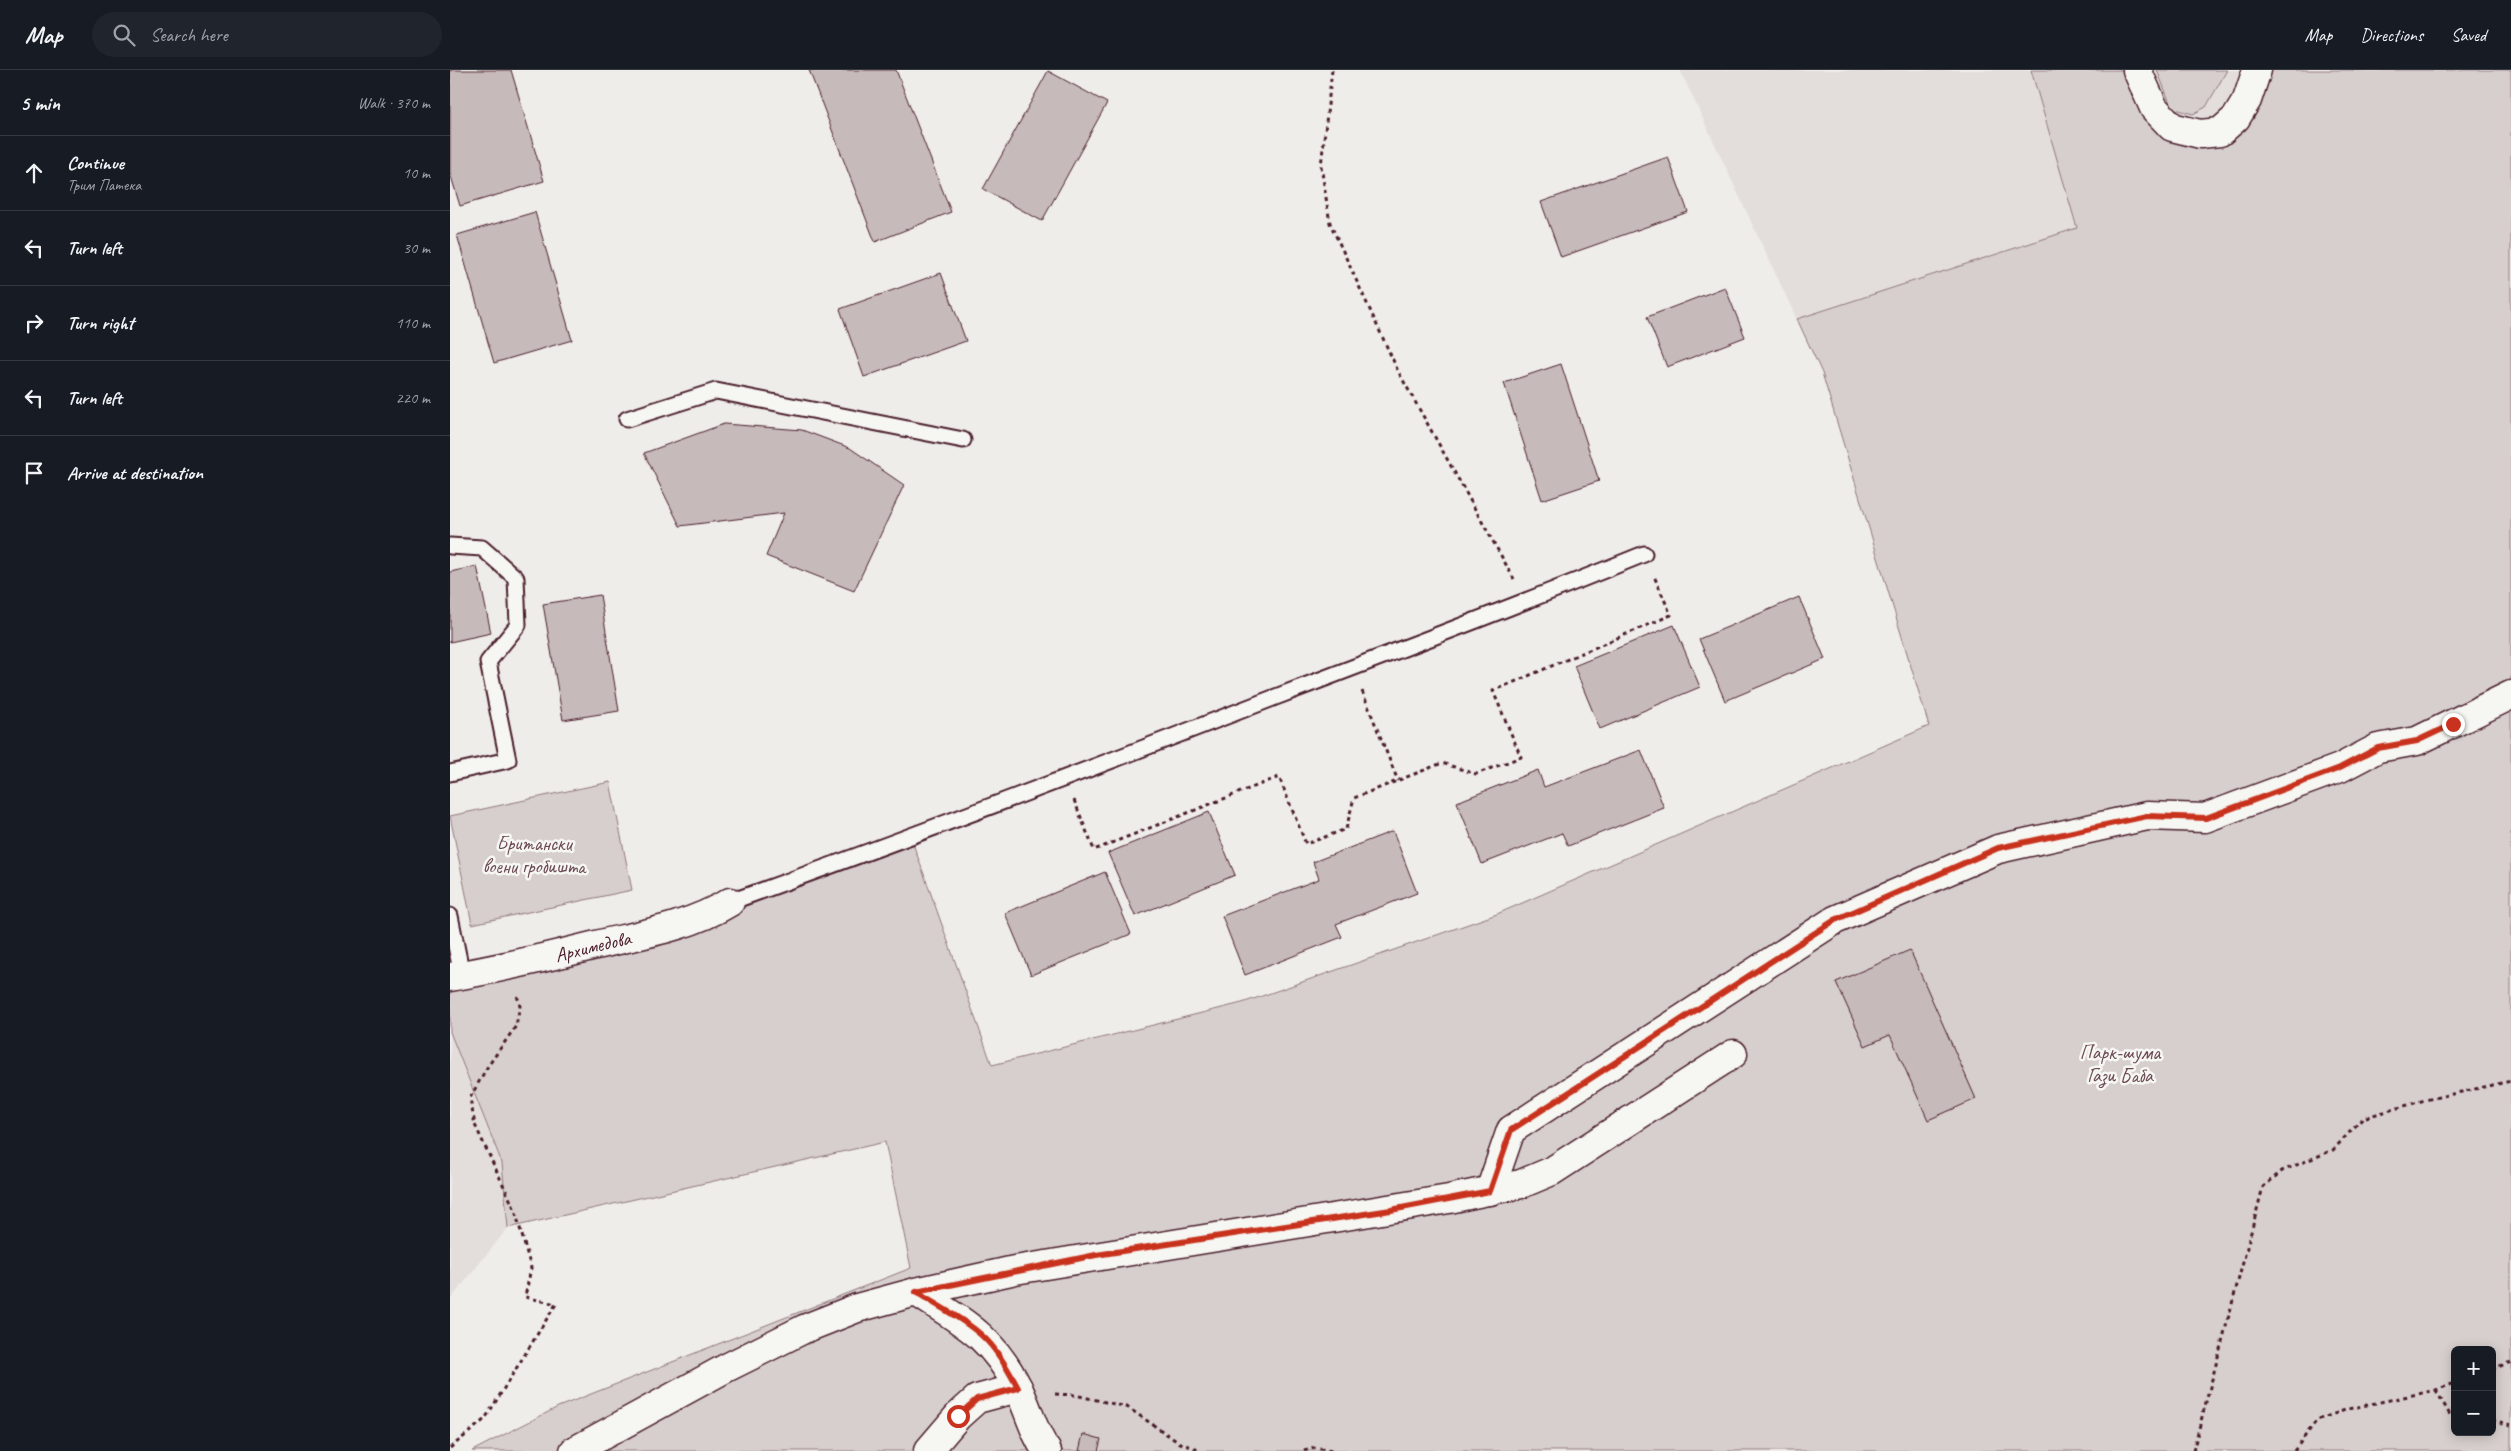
<!DOCTYPE html>
<html lang="en">
<head>
<meta charset="utf-8">
<style>
  body { margin:0; font-family:Caveat,sans-serif; background:#20242c; color:#f1f3f6 }
  .controls { position:absolute; right:15px; bottom:15px; display:grid; overflow:hidden; border-radius:8px; box-shadow:0 2px 12px #0003 }
  .controls button { width:45px; height:45px; display:grid; place-items:center; padding:0; border:0; border-bottom:1px solid #363941; background:#171b24; color:#f1f3f6; font:25px sans-serif }
  .stop { position:absolute; width:15px; height:15px; margin:-11px; border:4px solid #c8321e; border-radius:50%; background:#fff }
  .stop.end { background:#c8321e; border-color:#fff; box-shadow:0 1px 5px #0008 }
  .list { margin:0; padding:0; list-style:none }
  h2 { display:flex; justify-content:space-between; align-items:center; height:65px; margin:0; padding:0 20px; font-size:21px }
  h2 small { font-size:16px; font-weight:400; color:#9ea1a6 }
  .list li { display:grid; grid-template-columns:32px 1fr auto; gap:15px; align-items:center; box-sizing:border-box; height:75px; padding:0 20px; border-top:1px solid #363941 }
  .list b { display:block; font-size:19px; white-space:nowrap }
  .list p { margin:0; font-size:16px; white-space:nowrap; color:#9ea1a6 }
  .list em { font-size:16px; font-style:normal; color:#9ea1a6 }
  .icon { flex:none; width:28px; height:28px; fill:none; stroke:currentColor; stroke-width:2; stroke-linecap:round; stroke-linejoin:round }
  .map { position:relative; flex:none; width:2061px; height:1381px; overflow:hidden }
  header { display:flex; align-items:center; gap:30px; box-sizing:border-box; height:70px; padding:0 25px; background:#171b24; border-bottom:1px solid #363941 }
  header strong { font-size:24px }
  nav { display:flex; gap:28px; margin-inline-start:auto; font-size:18px }
  .search { width:350px; height:45px; background:#20242c; display:flex; align-items:center; gap:12px; box-sizing:border-box; padding:0 18px; border-radius:28px; color:#9ea1a6; font-size:19px }
  main { display:flex }
  aside { flex:1; background:#171b24 }
  .map>svg:first-child { display:block }
  .built { fill:#e3dedc }
  .green { fill:#d7cfce; stroke:#90777c; fill-rule:evenodd }
  .building { fill:#c6babb; stroke:#4a1f2b }
  .lines { fill:none; stroke-linecap:round; stroke-linejoin:round }
  .lane-casing { stroke:#4a1f2b; stroke-width:19 }
  .street-casing { stroke:#4a1f2b; stroke-width:31 }
  .path { stroke:#4a1f2b; stroke-width:3; stroke-dasharray:4 4; stroke-linecap:butt }
  .lane { stroke:#f6f6f2; stroke-width:15 }
  .street { stroke:#f6f6f2; stroke-width:28 }
  .route { stroke:#c8321e; stroke-width:6 }
  .labels { text-anchor:middle; stroke-width:5; stroke-linejoin:round; paint-order:stroke }
  .park-label { font-size:20px; fill:#6d4b54; stroke:#f6f6f2 }
  .street-label { font-size:20px; fill:#4a1f2b; stroke:#f6f6f2 }
</style>
</head>
<body>
<header>
<strong>Map</strong>
<div class="search"><svg class="icon" aria-label="search" viewBox="0 0 24 24"><circle cx="10" cy="10" r="6"/><path d="M15 15l6 6"/></svg>Search here</div>
<nav><a>Map</a><a>Directions</a><a>Saved</a></nav>
</header>
<main>
<aside>
<h2>5 min<small>Walk · 370 m</small></h2>
<ul class="list">
<li><svg class="icon" aria-label="ahead" viewBox="0 0 24 24"><path d="M12 20V5M6 11l6-6 6 6"/></svg><div><b>Continue</b><p>Трим Патека</p></div><em>10 m</em></li>
<li><svg class="icon" aria-label="left" viewBox="0 0 24 24"><path d="M17 20v-9H6M10 6l-5 5 5 5"/></svg><div><b>Turn left</b></div><em>30 m</em></li>
<li><svg class="icon" aria-label="right" viewBox="0 0 24 24"><path d="M7 20v-9h11M14 6l5 5-5 5"/></svg><div><b>Turn right</b></div><em>110 m</em></li>
<li><svg class="icon" aria-label="left" viewBox="0 0 24 24"><path d="M17 20v-9H6M10 6l-5 5 5 5"/></svg><div><b>Turn left</b></div><em>220 m</em></li>
<li><svg class="icon" aria-label="arrive" viewBox="0 0 24 24"><path d="M6 21V4h12l-3 4 3 4H6"/></svg><div><b>Arrive at destination</b></div></li>
</ul>
</aside>
<div class="map">
<svg width="2061" height="1381" viewBox="0 0 2061 1381">
  <rect width="100%" height="100%" fill="#efedea"/>
  <filter id="ink" filterUnits="userSpaceOnUse"><feTurbulence type="fractalNoise" baseFrequency=".02" numOctaves="2"/><feDisplacementMap in="SourceGraphic" scale="10" xChannelSelector="R" yChannelSelector="G"/><feConvolveMatrix kernelMatrix="1 2 1 2 8 2 1 2 1" color-interpolation-filters="sRGB"/></filter>
  <g filter="url(#ink)">
    <g class="built">
      <polygon points="1230,0 2061,0 1372,303"/>
      <polygon points="0,962 52,1093 58,1158 0,1230"/>
    </g>
    <g class="green">
      <path d="M1581,0H1687L1704,38L1770,62L1807,0H2061V1381H22L108,1337L461,1198L435,1072L58,1158L52,1093L0,962V907L57,896L461,768L542,995L792,933L1047,844L1479,656L1372,303L1347,249L1627,158ZM2005,1280H2042V1362H2005Z"/>
      <polygon points="1707,0 1777,0 1756,37 1743,44 1722,38"/>
      <polygon points="160,712 182,820 22,854 0,746"/>
    </g>
    <g class="building">
      <polygon points="0,0 61,0 94,111 10,136 0,103"/>
      <polygon points="359,0 446,0 501,142 425,172"/>
      <polygon points="598,1 657,33 592,151 533,119"/>
      <polygon points="1218,87 1238,142 1111,187 1091,132"/>
      <polygon points="85,142 122,270 44,293 7,165"/>
      <polygon points="491,203 516,271 414,307 390,239"/>
      <polygon points="1275,217 1295,267 1217,297 1197,247"/>
      <polygon points="1111,294 1149,411 1092,430 1054,313"/>
      <polygon points="274,354 352,360 400,378 454,415 404,521 316,486 334,443 230,456 194,383"/>
      <polygon points="27,496 41,563 0,572 0,502"/>
      <polygon points="150,525 169,641 113,650 93,534"/>
      <polygon points="1349,527 1375,589 1275,631 1249,569"/>
      <polygon points="1224,555 1250,617 1150,659 1124,596"/>
      <polygon points="1191,680 1214,738 1118,776 1112,763 1032,794 1007,732 1088,700 1094,717"/>
      <polygon points="759,742 785,805 685,846 658,783"/>
      <polygon points="943,761 967,823 886,854 892,867 795,905 772,846 869,809 863,792"/>
      <polygon points="655,802 681,864 581,905 555,843"/>
      <polygon points="1460,880 1526,1029 1478,1050 1440,965 1415,976 1386,912"/>
      <polygon points="633,1364 651,1369 648,1381 629,1381"/>
    </g>
    <g class="lines">
      <defs>
        <g id="lane">
          <polyline points="177,349 266,321 513,370"/>
          <polyline points="0,476 32,478 66,508 68,555 38,592 58,690 0,703"/>
          <path d="M280,832C462,767 643,698 823,628C947,581 1071,534 1194,484"/>
          <polyline points="0,846 12,905"/>
        </g>
        <g id="street">
          <polyline points="1687,0 1704,38 1722,57 1750,64 1770,62 1786,48 1797,30 1807,0"/>
          <path id="s1" d="M0,907C49,899 98,887 146,875C193,864 239,857 280,832"/>
          <polyline points="1040,1121 1061,1060 1385,850 1548,779 1697,746 1755,748 1890,698 1928,678 1967,671 2061,625"/>
          <path d="M466,1222C513,1252 542,1266 568,1318C578,1338 584,1364 597,1381"/>
          <polyline points="124,1381 276,1298 354,1259 407,1238 466,1222 565,1200 999,1129 1071,1114 1102,1101 1283,984"/>
          <polyline points="478,1381 508,1346 527,1329 568,1318"/>
        </g>
      </defs>
      <use href="#lane" class="lane-casing"/>
      <use href="#street" class="street-casing"/>
      <g class="path">
        <polyline points="882,0 871,96 880,153 948,301 1064,509"/>
        <polyline points="912,621 948,711"/>
        <polyline points="624,730 644,780 829,707 856,774 896,759 904,728 992,693 1026,704 1071,687 1043,621 1221,545 1204,506"/>
        <polyline points="2042,1299 2061,1292"/>
        <polyline points="1986,1320 2000,1345 2005,1346"/>
        <polyline points="605,1324 625,1325 677,1337 728,1372 751,1381"/>
        <polyline points="2042,1350 2061,1355"/>
        <polyline points="0,1378 35,1349 106,1234 75,1227 81,1198 65,1140 25,1055 20,1028 36,999 66,956 70,936 67,925"/>
        <polyline points="854,1381 864,1378 883,1381"/>
        <polyline points="1743,1381 1813,1117 1832,1101 1883,1080 1913,1048 1975,1030 2061,1011"/>
        <polyline points="1844,1381 1867,1350 1898,1339 1986,1320 2005,1313"/>
      </g>
      <use href="#lane" class="lane"/>
      <use href="#street" class="street"/>
    </g>
  </g>
  <g class="lines" filter="url(#ink)">
    <path class="route" d="M508,1346L527,1329L568,1318C560,1303 552,1288 541,1275C524,1254 489,1237 466,1222L646,1185L941,1140L1040,1121L1061,1060L1385,850L1548,778L1697,746L1756,748L1890,698L1928,678L1967,671L2003,654"/>
  </g>
  <g class="labels">
    <g class="park-label">
      <text x="84" y="780">Британски<tspan x="84" dy="23">воени гробишта</tspan></text>
      <text x="1670" y="989">Парк-шума<tspan x="1670" dy="23">Гази Баба</tspan></text>
    </g>
    <g class="street-label">
      <text dy="7" stroke="none"><textPath href="#s1" startOffset="146">Архимедова</textPath></text>
    </g>
  </g>
</svg>
<div class="controls">
<button>+</button>
<button>−</button>
</div>
<div class="stop" style="left:508px;top:1346px"></div>
<div class="stop end" style="left:2003px;top:654px"></div>
</div>
</main>
</body>
</html>
